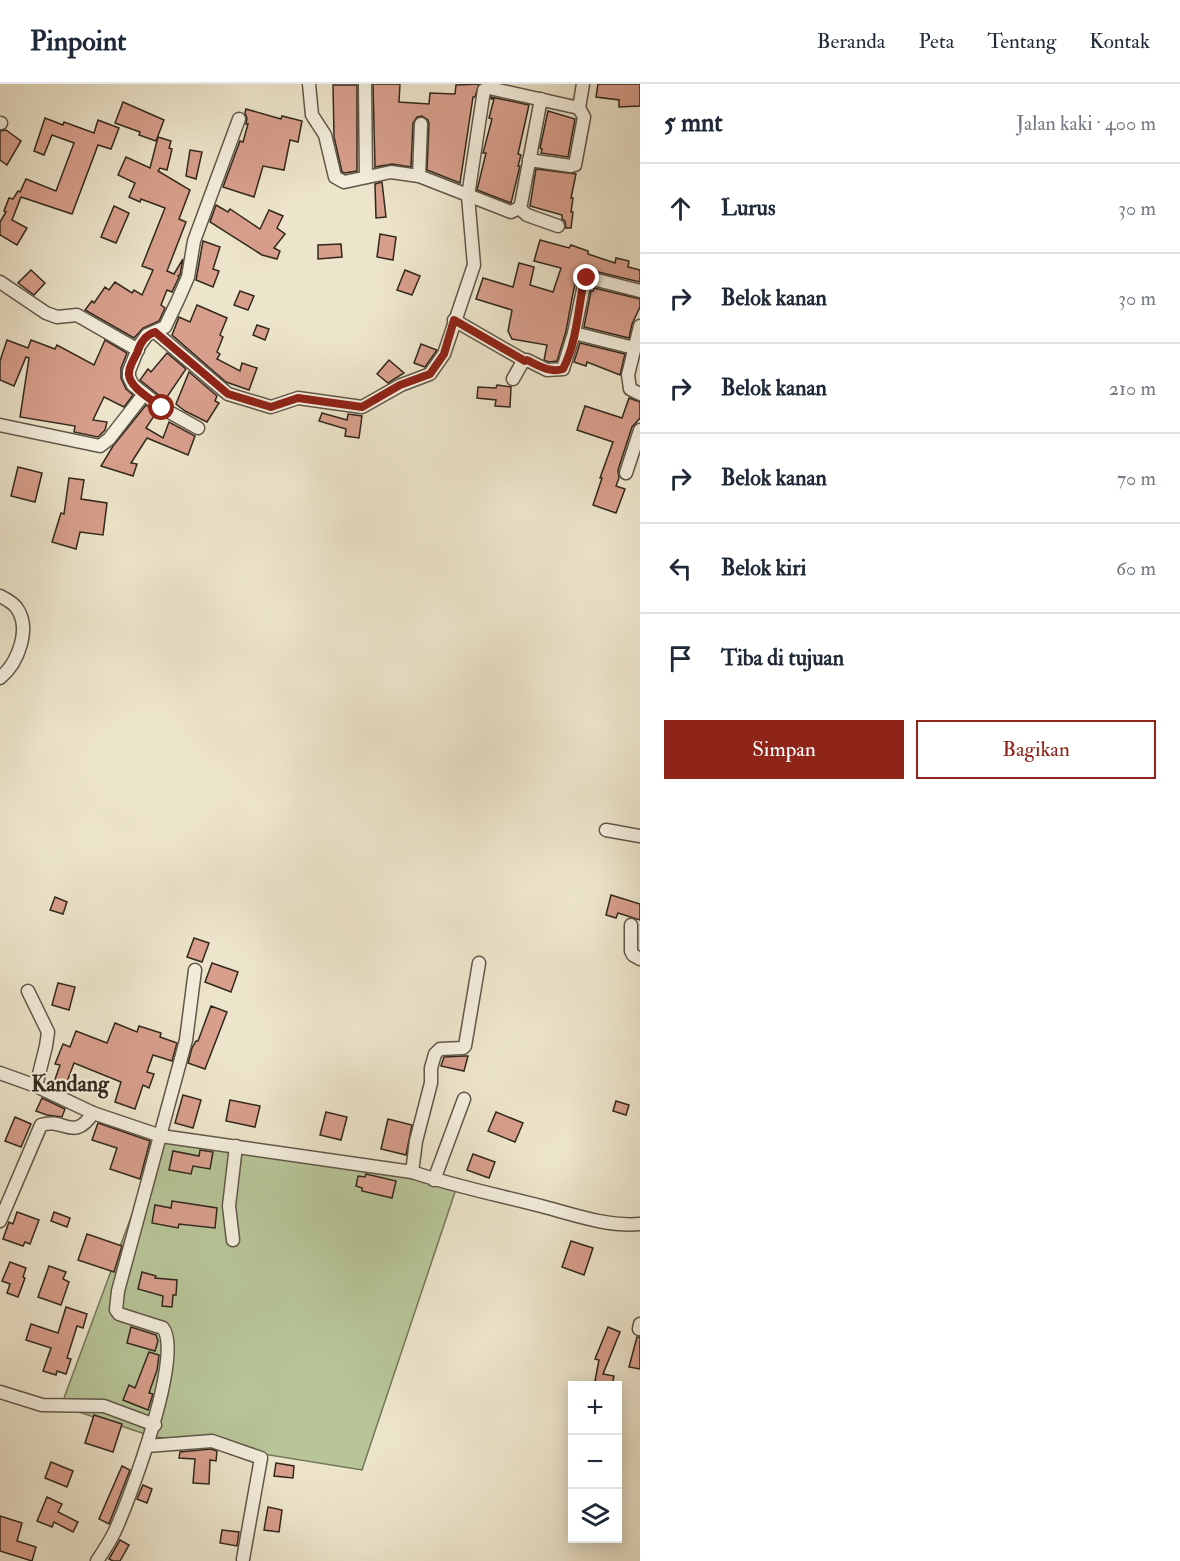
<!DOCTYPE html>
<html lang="id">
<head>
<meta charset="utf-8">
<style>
  body { margin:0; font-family:"IM FELL Double Pica",serif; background:#f2f2f3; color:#1f2937 }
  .controls { position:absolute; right:18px; bottom:18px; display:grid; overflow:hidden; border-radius:0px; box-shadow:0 3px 15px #0003 }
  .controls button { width:54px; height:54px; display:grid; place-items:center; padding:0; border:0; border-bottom:2px solid #e0e1e3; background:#fff; color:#1f2937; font:30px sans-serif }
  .stop { position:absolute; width:18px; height:18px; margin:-14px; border:4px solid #8f2418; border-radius:50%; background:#fff }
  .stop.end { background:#8f2418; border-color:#fff; box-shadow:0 2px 6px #0008 }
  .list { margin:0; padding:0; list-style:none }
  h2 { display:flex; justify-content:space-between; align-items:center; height:78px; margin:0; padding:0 24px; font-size:26px }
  h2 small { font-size:20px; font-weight:400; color:#747a83 }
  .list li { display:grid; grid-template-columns:39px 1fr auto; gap:18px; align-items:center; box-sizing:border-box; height:90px; padding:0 24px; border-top:2px solid #e0e1e3 }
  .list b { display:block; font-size:22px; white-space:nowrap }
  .list em { font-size:20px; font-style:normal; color:#747a83 }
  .actions { display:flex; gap:12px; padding:18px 24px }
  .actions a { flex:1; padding:14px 0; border:2px solid #8f2418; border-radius:0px; text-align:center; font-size:21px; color:#8f2418 }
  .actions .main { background:#8f2418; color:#fff }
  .icon { flex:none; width:33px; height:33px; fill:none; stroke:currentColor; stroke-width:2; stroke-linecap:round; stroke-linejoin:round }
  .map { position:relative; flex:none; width:640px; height:1477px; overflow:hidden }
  header { display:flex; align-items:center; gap:36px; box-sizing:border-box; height:84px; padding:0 30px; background:#fff; border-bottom:2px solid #e0e1e3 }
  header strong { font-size:28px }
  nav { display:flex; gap:33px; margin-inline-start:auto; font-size:21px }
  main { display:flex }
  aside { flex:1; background:#fff }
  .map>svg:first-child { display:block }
  .green { fill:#b7c598; stroke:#74765a; stroke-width:1.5 }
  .building { fill:#d89f8c; stroke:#32281d; stroke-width:1.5 }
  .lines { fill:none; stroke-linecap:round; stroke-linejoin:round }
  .minor-casing { stroke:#615748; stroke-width:15 }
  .minor { stroke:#f3eedd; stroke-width:12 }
  .route { stroke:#8f2418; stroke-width:8 }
  .labels { text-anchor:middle; stroke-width:4.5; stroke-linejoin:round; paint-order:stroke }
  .quarter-label { font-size:22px; font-weight:bold; fill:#32281d; stroke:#f3eedd }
</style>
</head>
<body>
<header>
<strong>Pinpoint</strong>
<nav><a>Beranda</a><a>Peta</a><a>Tentang</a><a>Kontak</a></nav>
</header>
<main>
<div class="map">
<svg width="640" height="1477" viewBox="0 0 640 1477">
  <rect width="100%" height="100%" fill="#ede5cb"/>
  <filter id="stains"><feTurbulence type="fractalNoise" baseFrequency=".00333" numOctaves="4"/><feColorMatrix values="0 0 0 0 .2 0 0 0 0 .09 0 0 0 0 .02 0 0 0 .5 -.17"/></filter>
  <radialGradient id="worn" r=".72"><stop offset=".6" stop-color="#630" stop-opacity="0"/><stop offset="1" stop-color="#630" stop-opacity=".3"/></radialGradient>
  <polygon class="green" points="161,1052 457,1102 362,1386 151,1352 61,1322"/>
  <g class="building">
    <polygon points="373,0 400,0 399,18 429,20 430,9 455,10 456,1 479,0 475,13 473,13 460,99 427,86 429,40 428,36 422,32 417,33 413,39 411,83 392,80 375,83"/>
    <polygon points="598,0 640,0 640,22 619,23 619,16 596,13"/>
    <polygon points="333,1 357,1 357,87 345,89 342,88 334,53"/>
    <polygon points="491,13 529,21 518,70 521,71 518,82 520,82 511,119 477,106 486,69 483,69 492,35 489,34 494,15 491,15"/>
    <polygon points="123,18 164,36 156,57 139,51 140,48 115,39"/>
    <polygon points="246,25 281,35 282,32 302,37 298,58 290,56 284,86 263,82 254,113 223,103 240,57 243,58 248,40 246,40 247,34 245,29"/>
    <polygon points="548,27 575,35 568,73 541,69 542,65 540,64"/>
    <polygon points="45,34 63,41 64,38 94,49 98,36 119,44 111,65 98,61 72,130 21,113 12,136 27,144 17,161 0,151 0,138 6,128 4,127 9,114 13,115 18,107 20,108 26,95 56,107 74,59 52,51 44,71 34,67"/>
    <polygon points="6,46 21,57 7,81 0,76 0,47"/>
    <polygon points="158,53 171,57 169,64 172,65 167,86 160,84 158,87 190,106 179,135 186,138 167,187 174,190 183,175 180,191 178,192 179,193 172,208 167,206 161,221 165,224 159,237 143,244 134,254 85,226 92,217 94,219 105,203 109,206 115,198 132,209 134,206 142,211 153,186 142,182 165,124 141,115 140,118 129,113 135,99 118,91 126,73 150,84"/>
    <polygon points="190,66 202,68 196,95 186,92"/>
    <polygon points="536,85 576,90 571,114 573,114 571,128 573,128 571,144 566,144 565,137 562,135 562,131 530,122"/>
    <polygon points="382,98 386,133 376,134 375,100"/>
    <polygon points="216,121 228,128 230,125 260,145 269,126 283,132 277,144 285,150 274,164 280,167 277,175 262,171 210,138"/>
    <polygon points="114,122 129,129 116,159 101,153"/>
    <polygon points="380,150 396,153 393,176 377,173"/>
    <polygon points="540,156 569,164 571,161 588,167 588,170 615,179 616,174 629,177 628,183 640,186 640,198 581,184 574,204 566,247 557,277 549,278 544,276 547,261 512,255 508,247 512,226 476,215 483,194 513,203 519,179 534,183 530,201 553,208 561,184 534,177"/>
    <polygon points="203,157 220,163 213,185 219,187 213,203 196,196"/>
    <polygon points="341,160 342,173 318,175 318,161"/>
    <polygon points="31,186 45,199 34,211 18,199"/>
    <polygon points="405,186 420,192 412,211 397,206"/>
    <polygon points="594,204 640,215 640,223 632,240 629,254 584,243 591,207 593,207"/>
    <polygon points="240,207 254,212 248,226 234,221"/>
    <polygon points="197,221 227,234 220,251 223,253 217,268 220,270 217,275 240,287 242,279 257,284 249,306 226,298 172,251 179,233 190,238"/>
    <polygon points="257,241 269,245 265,256 253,251"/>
    <polygon points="7,256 28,264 31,256 55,265 57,261 94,281 105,256 127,269 121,284 121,294 126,305 133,311 124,323 104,313 93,336 107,338 105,346 98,353 74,348 75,342 20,333 29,274 26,273 14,302 0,296 0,277"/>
    <polygon points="580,259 625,270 620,291 587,278 586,282 574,278"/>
    <polygon points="421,260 437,266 425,283 414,279"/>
    <polygon points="167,269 186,285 165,316 140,296 148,285 151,288"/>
    <polygon points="389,276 404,289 388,299 377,290"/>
    <polygon points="189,288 217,312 215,317 219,319 207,338 185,327 176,320"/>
    <polygon points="497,301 511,303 510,323 495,322 496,316 477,314 478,303 496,304"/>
    <polygon points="629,314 640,318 640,334 632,343 618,386 619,394 616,402 625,405 616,429 593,421 602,394 600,394 613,358 577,346 585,322 622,334"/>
    <polygon points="146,321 156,329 146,344 163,354 169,338 195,352 188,371 147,354 131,379 137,380 133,392 101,382 113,362"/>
    <polygon points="322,329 347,336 348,330 362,332 359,354 345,352 346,345 319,337"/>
    <polygon points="18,383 42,389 35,418 11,412"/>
    <polygon points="69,394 84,396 81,415 107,419 103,451 80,448 76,465 52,458 61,429 64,430"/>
    <polygon points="611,811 640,820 640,836 618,829 616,834 606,831"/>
    <polygon points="55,813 67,818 63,830 50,826"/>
    <polygon points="194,854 209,859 202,878 187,873"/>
    <polygon points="212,879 238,888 231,908 205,898"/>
    <polygon points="58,899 75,903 69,926 52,921"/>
    <polygon points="211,922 227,928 205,985 188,979 192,964 196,957 198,957"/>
    <polygon points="115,939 137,948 139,942 161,949 160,953 177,959 172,977 153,971 147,988 154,990 149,1004 143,1001 135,1025 115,1018 121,998 74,979 64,1006 53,1001 60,981 55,980 63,960 70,963 76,947 107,959"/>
    <polygon points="465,972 468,972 464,987 441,982 444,973"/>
    <polygon points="183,1011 201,1016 193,1044 175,1039"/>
    <polygon points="42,1014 65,1025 62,1033 47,1031 36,1027"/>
    <polygon points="230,1016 260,1022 255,1043 226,1037"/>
    <polygon points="616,1017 629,1021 626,1031 613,1027"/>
    <polygon points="326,1028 347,1033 341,1056 320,1051"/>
    <polygon points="496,1028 523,1039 515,1058 488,1047"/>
    <polygon points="15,1033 31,1040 21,1063 5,1057"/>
    <polygon points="388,1035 412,1041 406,1071 381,1065"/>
    <polygon points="98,1039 150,1057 140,1095 110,1085 117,1064 92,1056"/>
    <polygon points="200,1066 213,1068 210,1085 193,1082 191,1090 169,1086 173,1067 199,1072"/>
    <polygon points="473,1070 495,1078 489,1094 467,1086"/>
    <polygon points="366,1090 396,1097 392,1114 362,1107 362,1104 356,1102 358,1092 365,1093"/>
    <polygon points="172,1117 217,1124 215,1144 179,1140 178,1144 152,1139 155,1121 171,1124"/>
    <polygon points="17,1128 39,1136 30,1160 25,1158 23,1162 3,1155 9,1138 13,1140"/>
    <polygon points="54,1128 70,1134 67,1143 51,1137"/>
    <polygon points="87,1150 122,1162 114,1188 78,1176"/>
    <polygon points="571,1157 593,1164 584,1191 562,1183"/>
    <polygon points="10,1178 26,1184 23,1193 25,1194 18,1213 7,1209 10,1200 2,1197"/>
    <polygon points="49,1182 66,1188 63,1195 69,1198 61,1221 38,1213"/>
    <polygon points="142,1188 156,1192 155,1194 177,1196 176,1211 173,1211 172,1223 162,1222 163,1212 138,1205"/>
    <polygon points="66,1223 87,1230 83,1244 77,1242 67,1274 71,1275 66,1290 57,1287 56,1291 43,1287 51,1264 26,1256 31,1240 58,1249"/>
    <polygon points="131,1243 156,1251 158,1257 155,1267 127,1259"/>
    <polygon points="608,1243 620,1248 603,1290 614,1292 612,1302 594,1302 599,1276 595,1275"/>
    <polygon points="637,1253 640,1253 640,1285 629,1283"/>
    <polygon points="149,1268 159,1271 157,1286 149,1309 153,1310 148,1326 123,1316 129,1301 135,1304"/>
    <polygon points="94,1331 122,1340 113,1368 85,1359"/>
    <polygon points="211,1365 217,1367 216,1377 210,1376 209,1400 193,1399 195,1375 179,1374 180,1368"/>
    <polygon points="51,1378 73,1387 67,1403 45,1394"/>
    <polygon points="276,1379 294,1382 293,1394 274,1392"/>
    <polygon points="122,1382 130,1386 109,1440 99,1435"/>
    <polygon points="143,1401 152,1405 147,1419 137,1415"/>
    <polygon points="47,1413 62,1420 58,1428 78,1438 73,1448 54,1438 52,1443 37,1437"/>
    <polygon points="268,1423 282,1426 279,1448 264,1446"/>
    <polygon points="0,1432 22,1439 17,1457 36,1463 32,1477 0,1467"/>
    <polygon points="222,1446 239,1448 237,1462 220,1459"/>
    <polygon points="120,1456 129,1461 120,1477 113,1477 109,1475"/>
  </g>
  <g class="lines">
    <defs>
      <g id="minor">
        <polyline points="309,0 312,31 325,51 335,93 344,98 391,88 419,92 511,128 519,124 521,120 541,15"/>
        <polyline points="365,0 366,93"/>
        <polyline points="0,39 1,39"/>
        <polyline points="529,76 571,82 575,81 584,33 579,24"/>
        <polyline points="419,92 421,40"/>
        <polyline points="519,124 527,131 558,142"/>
        <polyline points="0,198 46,229 57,233 77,231 138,266"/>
        <polyline points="454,236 525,277"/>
        <polyline points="640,242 628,291 630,305 640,310"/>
        <polyline points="155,248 228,310 271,323 298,314 362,323 401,301 430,290 444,270 474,181 468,112 484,6 489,4 579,24 583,0"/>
        <polyline points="574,249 634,264"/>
        <polyline points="513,295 522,279 527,276 547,286 563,285 574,249 585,196 589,194 640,207"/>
        <polyline points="0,341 100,362 109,355 144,310"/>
        <polyline points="198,344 162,324 133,301 129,293 129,287 139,262 147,251 165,243 177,218 188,193 194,157 239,35"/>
        <polyline points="626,389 640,346"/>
        <path d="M0,512C6,515 12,518 16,523C32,544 18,579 0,594"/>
        <polyline points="606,746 640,752"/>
        <polyline points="631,841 631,867 633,871 640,875"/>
        <polyline points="28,907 48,948 46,962 36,1002"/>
        <path d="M0,989L36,1002L93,1029L161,1052L412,1088C454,1102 498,1111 541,1122C572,1130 607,1143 640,1140"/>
        <polyline points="412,1088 416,1057 431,999 431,984 435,970 440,965 463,964 465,962 479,879"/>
        <polyline points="434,1096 464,1015"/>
        <path d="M0,1137L41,1041C65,1033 73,1059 93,1029"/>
        <polyline points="233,1156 229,1122 236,1062"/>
        <polyline points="639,1245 640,1240"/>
        <polyline points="0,1308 42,1321 104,1322 155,1341"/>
        <polyline points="147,1362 212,1357 261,1374 243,1475"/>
        <path d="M97,1477C103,1468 109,1459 114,1449C129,1417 184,1271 163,1244L119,1230L116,1226L118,1207L186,956L195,886"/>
      </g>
    </defs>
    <use href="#minor" class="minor-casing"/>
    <use href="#minor" class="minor"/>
  </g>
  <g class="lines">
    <path class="route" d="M162,324C153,316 130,304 129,291C128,284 134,275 137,269C140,259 145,251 155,248L228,310L271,323L298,314L362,323L400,301L430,290L444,270L454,236L525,277L527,276C539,282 550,289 563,285C576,260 578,228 583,201L587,194"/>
  </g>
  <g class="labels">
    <g class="quarter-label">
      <text x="70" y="1007">Kandang</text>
    </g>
  </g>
  <rect width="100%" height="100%" filter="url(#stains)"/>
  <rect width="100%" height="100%" fill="url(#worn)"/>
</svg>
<div class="controls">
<button>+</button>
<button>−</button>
<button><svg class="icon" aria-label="layers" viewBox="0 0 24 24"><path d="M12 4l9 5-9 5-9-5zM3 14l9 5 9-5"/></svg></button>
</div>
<div class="stop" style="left:162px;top:324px"></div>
<div class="stop end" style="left:587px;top:194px"></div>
</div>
<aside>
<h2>5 mnt<small>Jalan kaki · 400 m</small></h2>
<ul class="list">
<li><svg class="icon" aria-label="ahead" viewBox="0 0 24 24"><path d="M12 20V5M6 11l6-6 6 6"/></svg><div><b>Lurus</b></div><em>30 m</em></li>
<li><svg class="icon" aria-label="right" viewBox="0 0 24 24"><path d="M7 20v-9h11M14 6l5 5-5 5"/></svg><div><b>Belok kanan</b></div><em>30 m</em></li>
<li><svg class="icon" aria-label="right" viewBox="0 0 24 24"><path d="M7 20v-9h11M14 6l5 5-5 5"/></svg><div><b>Belok kanan</b></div><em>210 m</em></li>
<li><svg class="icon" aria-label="right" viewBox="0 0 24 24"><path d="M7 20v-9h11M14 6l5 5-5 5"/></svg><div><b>Belok kanan</b></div><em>70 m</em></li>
<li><svg class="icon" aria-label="left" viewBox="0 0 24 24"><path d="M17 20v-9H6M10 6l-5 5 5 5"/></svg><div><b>Belok kiri</b></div><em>60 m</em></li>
<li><svg class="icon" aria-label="arrive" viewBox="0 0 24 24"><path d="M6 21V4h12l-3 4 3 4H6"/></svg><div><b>Tiba di tujuan</b></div></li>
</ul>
<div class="actions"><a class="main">Simpan</a><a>Bagikan</a></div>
</aside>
</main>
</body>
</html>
